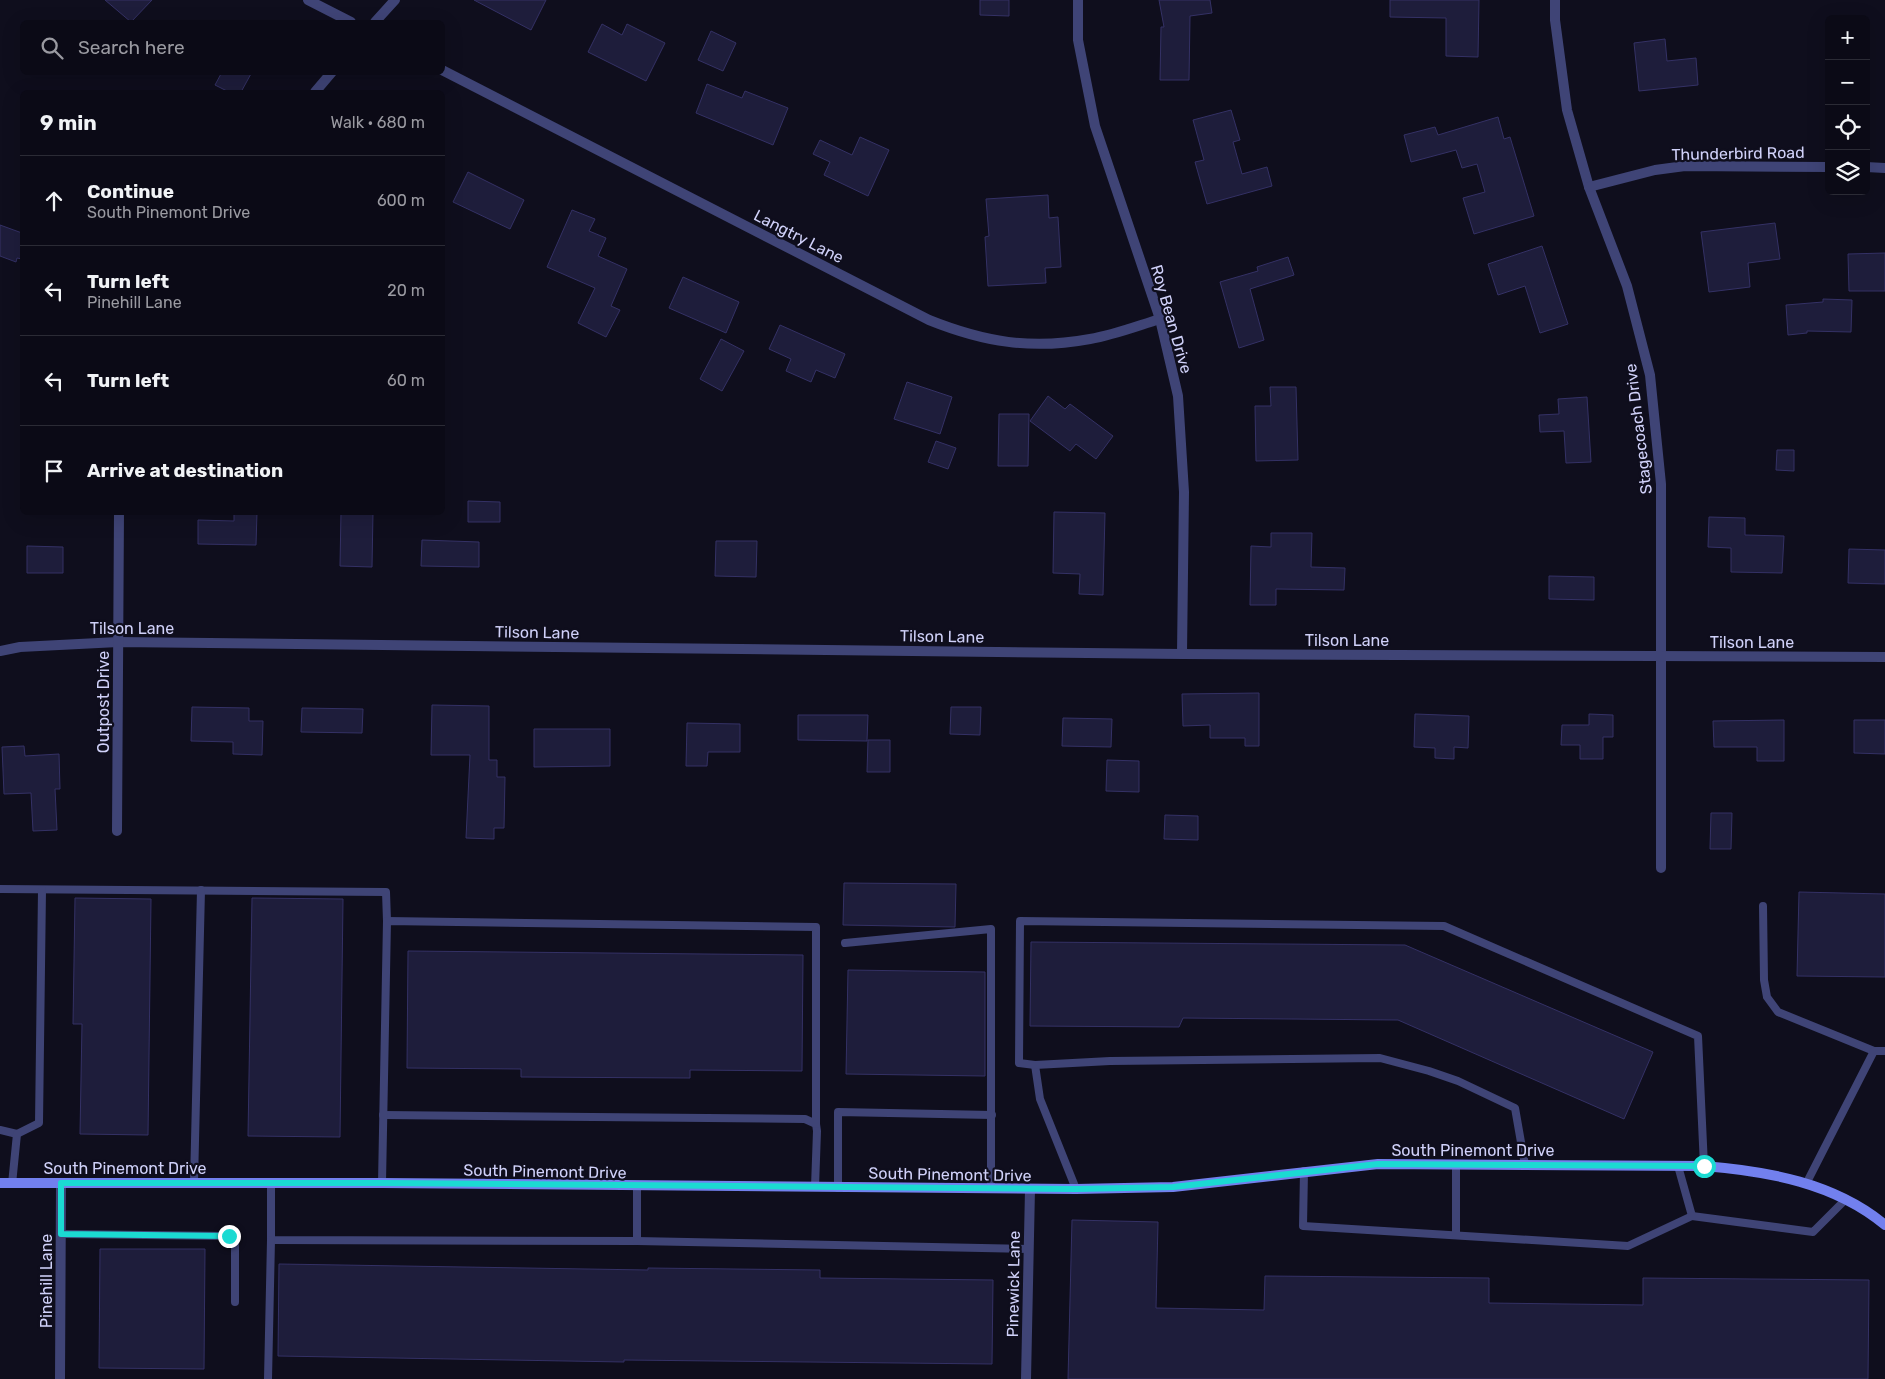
<!DOCTYPE html>
<html lang="en">
<head>
<meta charset="utf-8">
<style>
  body { margin:0; font-family:Rubik,sans-serif; background:#191823; color:#f1f3f6 }
  .controls { position:absolute; right:15px; top:15px; display:grid; overflow:hidden; border-radius:8px; box-shadow:0 5px 20px #0002 }
  .controls button { width:45px; height:45px; display:grid; place-items:center; padding:0; border:0; border-bottom:1px solid #2b2b35; background:#0b0a16; color:#f1f3f6; font:25px sans-serif }
  .stop { position:absolute; width:15px; height:15px; margin:-11px; border:4px solid #1bdad2; border-radius:50%; background:#fff }
  .stop.end { background:#1bdad2; border-color:#fff; box-shadow:0 1px 5px #0008 }
  .list { margin:0; padding:0; list-style:none }
  h2 { display:flex; justify-content:space-between; align-items:center; height:65px; margin:0; padding:0 20px; font-size:21px }
  h2 small { font-size:16px; font-weight:400; color:#9a9aa1 }
  .list li { display:grid; grid-template-columns:32px 1fr auto; gap:15px; align-items:center; box-sizing:border-box; height:90px; padding:0 20px; border-top:1px solid #2b2b35 }
  .list b { display:block; font-size:19px; white-space:nowrap }
  .list p { margin:0; font-size:16px; white-space:nowrap; color:#9a9aa1 }
  .list em { font-size:16px; font-style:normal; color:#9a9aa1 }
  .icon { flex:none; width:28px; height:28px; fill:none; stroke:currentColor; stroke-width:2; stroke-linecap:round; stroke-linejoin:round }
  .map { position:relative; flex:none; width:1885px; height:1379px; overflow:hidden }
  .search { position:absolute; background:#0b0a16; box-shadow:0 5px 20px #0002; left:20px; top:20px; width:425px; height:55px; display:flex; align-items:center; gap:12px; box-sizing:border-box; padding:0 18px; border-radius:8px; color:#9a9aa1; font-size:19px }
  .panel { position:absolute; background:#0b0a16; box-shadow:0 5px 20px #0002; left:20px; top:90px; width:425px; height:425px; border-radius:8px }
  .map>svg:first-child { display:block }
  .building { fill:#1e1d3b; stroke:#343165 }
  .lines { fill:none; stroke-linecap:round; stroke-linejoin:round }
  .lane { stroke:#3f4476; stroke-width:8 }
  .street { stroke:#3f4476; stroke-width:10 }
  .secondary { stroke:#7280ee; stroke-width:10 }
  .route { stroke:#1bdad2; stroke-width:6 }
  .labels { text-anchor:middle; stroke-width:4.5; stroke-linejoin:round; paint-order:stroke }
  .street-label { font-size:16px; fill:#d0d1f9; stroke:#0f0e1d }
</style>
</head>
<body>
<div class="map">
<svg width="1885" height="1379" viewBox="0 0 1885 1379">
  <rect width="100%" height="100%" fill="#0f0e1d"/>
  <g class="building">
    <polygon points="105,0 152,0 131,22"/>
    <polygon points="474,0 546,0 531,30"/>
    <polygon points="980,0 1009,0 1009,16 980,15"/>
    <polygon points="1159,0 1210,0 1212,13 1190,16 1189,80 1160,80 1161,27 1164,27"/>
    <polygon points="1390,0 1479,0 1478,57 1446,56 1446,18 1390,17"/>
    <polygon points="602,24 622,35 627,24 665,43 646,81 588,52"/>
    <polygon points="711,31 736,43 723,71 698,60"/>
    <polygon points="1665,39 1667,61 1696,58 1698,85 1639,91 1634,43"/>
    <polygon points="222,72 252,72 241,92 229,92 215,85"/>
    <polygon points="707,84 742,98 745,91 788,108 773,145 696,113"/>
    <polygon points="1231,110 1240,140 1233,142 1242,174 1267,167 1272,186 1207,204 1195,162 1204,160 1193,120"/>
    <polygon points="1498,117 1504,139 1510,137 1534,216 1474,234 1463,198 1485,192 1477,164 1462,168 1456,150 1411,162 1404,135 1435,127 1438,135"/>
    <polygon points="860,137 889,150 868,196 824,175 830,162 813,154 820,140 852,155"/>
    <polygon points="468,172 524,200 510,229 453,202"/>
    <polygon points="1048,195 1049,218 1058,217 1061,267 1045,268 1046,283 988,286 985,237 989,236 986,199"/>
    <polygon points="572,210 595,219 589,231 606,238 598,256 627,269 611,306 620,310 606,337 578,323 595,288 547,267"/>
    <polygon points="1775,223 1780,259 1748,263 1750,287 1709,292 1701,232"/>
    <polygon points="0,225 22,233 22,259 17,258 16,262 0,256"/>
    <polygon points="1542,246 1568,324 1540,333 1525,286 1498,295 1488,264"/>
    <polygon points="1885,253 1885,291 1849,291 1848,254"/>
    <polygon points="1288,257 1294,275 1250,289 1264,340 1239,348 1220,282 1258,271 1257,267"/>
    <polygon points="683,277 739,302 726,333 669,308"/>
    <polygon points="1823,299 1852,300 1851,332 1807,331 1807,333 1788,335 1786,305 1823,302"/>
    <polygon points="780,325 845,354 835,378 816,370 811,382 786,371 791,359 769,349"/>
    <polygon points="721,339 744,351 722,391 700,379"/>
    <polygon points="907,382 952,397 940,434 894,419"/>
    <polygon points="1270,387 1296,387 1298,460 1256,461 1255,406 1271,406"/>
    <polygon points="1048,396 1065,409 1070,404 1113,436 1096,459 1076,444 1070,451 1030,421"/>
    <polygon points="1587,397 1591,462 1566,463 1564,431 1540,432 1539,415 1559,414 1558,399"/>
    <polygon points="999,414 1029,414 1028,466 998,466"/>
    <polygon points="936,441 956,448 948,469 928,462"/>
    <polygon points="1777,450 1794,450 1794,471 1776,470"/>
    <polygon points="468,501 500,502 500,522 468,522"/>
    <polygon points="234,512 257,512 256,545 198,544 198,520 234,521"/>
    <polygon points="341,512 373,512 372,567 340,566"/>
    <polygon points="1054,512 1105,513 1103,595 1079,594 1080,574 1053,573"/>
    <polygon points="1709,517 1745,518 1745,535 1784,536 1782,573 1731,572 1731,548 1708,547"/>
    <polygon points="1271,533 1312,533 1311,567 1345,568 1344,590 1276,589 1276,605 1250,605 1251,546 1271,547"/>
    <polygon points="422,540 479,542 479,567 421,566"/>
    <polygon points="716,541 757,541 756,577 715,576"/>
    <polygon points="27,546 63,547 63,573 27,573"/>
    <polygon points="1849,549 1885,550 1885,584 1848,583"/>
    <polygon points="1549,576 1594,577 1594,600 1549,599"/>
    <polygon points="1259,693 1259,746 1245,746 1245,738 1210,738 1210,725 1183,726 1182,694"/>
    <polygon points="432,705 489,706 489,760 497,760 497,777 505,777 504,828 494,828 494,839 466,838 470,755 431,755"/>
    <polygon points="192,707 249,708 249,721 263,721 262,755 233,754 233,742 191,741"/>
    <polygon points="951,707 981,707 980,735 950,734"/>
    <polygon points="302,708 363,709 362,733 301,732"/>
    <polygon points="1415,714 1469,716 1468,748 1454,747 1454,759 1435,758 1435,748 1414,747"/>
    <polygon points="1589,714 1613,715 1613,737 1603,737 1603,759 1580,759 1580,745 1561,745 1562,725 1589,725"/>
    <polygon points="798,715 868,715 867,741 798,740"/>
    <polygon points="1063,718 1112,719 1111,747 1062,746"/>
    <polygon points="1784,720 1784,761 1757,761 1757,747 1714,747 1713,721"/>
    <polygon points="1854,720 1885,720 1885,754 1854,753"/>
    <polygon points="687,723 740,724 740,752 708,752 707,766 686,766"/>
    <polygon points="534,729 610,729 610,766 534,767"/>
    <polygon points="868,740 890,740 890,772 867,772"/>
    <polygon points="24,746 25,756 59,754 60,789 55,789 57,830 33,831 31,793 4,794 2,747"/>
    <polygon points="1107,760 1139,761 1139,792 1106,791"/>
    <polygon points="1711,813 1732,813 1731,849 1710,849"/>
    <polygon points="1165,815 1198,816 1198,840 1164,839"/>
    <polygon points="844,883 956,884 955,927 843,925"/>
    <polygon points="1799,892 1885,894 1885,977 1797,976"/>
    <polygon points="75,898 151,899 148,1135 80,1134 82,1024 73,1024"/>
    <polygon points="252,898 343,899 340,1137 248,1136"/>
    <polygon points="1031,942 1405,945 1653,1052 1624,1119 1398,1020 1183,1018 1179,1027 1030,1026"/>
    <polygon points="408,951 803,955 802,1071 690,1070 690,1078 521,1077 521,1069 407,1068"/>
    <polygon points="848,970 985,972 985,1076 846,1074"/>
    <polygon points="1072,1220 1158,1222 1156,1308 1264,1310 1265,1276 1489,1278 1489,1303 1643,1305 1643,1278 1869,1280 1868,1379 1068,1379"/>
    <polygon points="100,1249 205,1249 204,1369 99,1368"/>
    <polygon points="279,1264 648,1270 648,1268 820,1270 820,1278 993,1280 992,1364 624,1360 624,1362 278,1356"/>
  </g>
  <g class="lines">
    <g class="lane">
      <polyline points="0,889 386,892 387,921"/>
      <polyline points="1763,906 1764,980 1767,997 1778,1012 1874,1051"/>
      <polyline points="845,943 991,929 991,1189"/>
      <polyline points="1035,1065 1040,1099 1076,1189"/>
      <polyline points="383,1115 805,1119 816,1124 817,1131 815,1187"/>
      <polyline points="0,1130 17,1134"/>
      <polyline points="1525,1165 1515,1108 1458,1081 1429,1071 1380,1058 1110,1061 1035,1065 1019,1063 1020,921 1444,926 1698,1036 1704,1166"/>
      <polyline points="1304,1171 1303,1226 1628,1246 1692,1216 1678,1166"/>
      <polyline points="194,1183 201,890"/>
      <polyline points="271,1183 271,1240 637,1241 1029,1249"/>
      <polyline points="382,1183 387,921 816,927 816,1124"/>
      <polyline points="12,1184 17,1134 39,1123 42,890"/>
      <polyline points="1806,1184 1874,1051 1885,1051"/>
      <polyline points="838,1188 838,1112 992,1115"/>
      <polyline points="1692,1216 1813,1232 1846,1199"/>
      <polyline points="61,1234 229,1236 235,1242 235,1302"/>
      <polyline points="1456,1235 1456,1165"/>
      <polyline points="637,1241 637,1187"/>
      <polyline points="268,1379 271,1240"/>
    </g>
    <g class="street">
      <polyline points="308,0 351,22"/>
      <polyline points="1078,0 1078,40 1095,126 1160,319 1178,396 1184,492 1182,654"/>
      <polyline points="1555,0 1555,20 1567,110 1589,187 1627,286 1650,375 1661,484 1661,868"/>
      <polyline points="375,22 395,0"/>
      <path d="M442,70L929,320C984,342 1031,350 1090,339C1114,335 1137,326 1160,319"/>
      <polyline points="315,92 332,72"/>
      <polyline points="1866,167 1885,168"/>
      <polyline points="1589,187 1655,170 1685,166 1829,167"/>
      <polyline points="0,651 20,647 118,642 1182,654 1885,657"/>
      <polyline points="117,831 119,512"/>
      <polyline points="60,1379 61,1183"/>
      <polyline points="1026,1379 1030,1189"/>
    </g>
    <path class="secondary" d="M0,1183H382L1076,1189L1173,1187L1378,1164L1704,1166C1767,1171 1835,1183 1885,1225"/>
  </g>
  <g class="lines">
    <polyline class="route" points="229,1236 61,1234 61,1183 382,1183 1076,1189 1173,1187 1378,1164 1704,1166"/>
  </g>
  <g class="labels">
    <g class="street-label">
      <text transform="translate(1738 153) rotate(-1)" y="6">Thunderbird Road</text>
      <text transform="translate(799 236) rotate(27)" y="6">Langtry Lane</text>
      <text transform="translate(1172 319) rotate(74)" y="6">Roy Bean Drive</text>
      <text transform="translate(1638 429) rotate(-97)" y="6">Stagecoach Drive</text>
      <text x="132" y="634">Tilson Lane</text>
      <text transform="translate(537 632) rotate(1)" y="6">Tilson Lane</text>
      <text transform="translate(942 636) rotate(1)" y="6">Tilson Lane</text>
      <text x="1347" y="646">Tilson Lane</text>
      <text x="1752" y="648">Tilson Lane</text>
      <text transform="translate(103 702) rotate(-90)" y="6">Outpost Drive</text>
      <text x="1473" y="1156">South Pinemont Drive</text>
      <text x="125" y="1174">South Pinemont Drive</text>
      <text transform="translate(545 1171) rotate(1)" y="6">South Pinemont Drive</text>
      <text transform="translate(950 1174) rotate(1)" y="6">South Pinemont Drive</text>
      <text transform="translate(46 1281) rotate(-90)" y="6">Pinehill Lane</text>
      <text transform="translate(1013 1284) rotate(-89)" y="6">Pinewick Lane</text>
    </g>
  </g>
</svg>
<div class="controls">
<button>+</button>
<button>−</button>
<button><svg class="icon" aria-label="locate" viewBox="0 0 24 24"><circle cx="12" cy="12" r="6"/><path d="M12 2v4M12 18v4M2 12h4M18 12h4"/></svg></button>
<button><svg class="icon" aria-label="layers" viewBox="0 0 24 24"><path d="M12 4l9 5-9 5-9-5zM3 14l9 5 9-5"/></svg></button>
</div>
<div class="stop" style="left:1704px;top:1166px"></div>
<div class="stop end" style="left:229px;top:1236px"></div>
<div class="search"><svg class="icon" aria-label="search" viewBox="0 0 24 24"><circle cx="10" cy="10" r="6"/><path d="M15 15l6 6"/></svg>Search here</div>
<section class="panel">
<h2>9 min<small>Walk · 680 m</small></h2>
<ul class="list">
<li><svg class="icon" aria-label="ahead" viewBox="0 0 24 24"><path d="M12 20V5M6 11l6-6 6 6"/></svg><div><b>Continue</b><p>South Pinemont Drive</p></div><em>600 m</em></li>
<li><svg class="icon" aria-label="left" viewBox="0 0 24 24"><path d="M17 20v-9H6M10 6l-5 5 5 5"/></svg><div><b>Turn left</b><p>Pinehill Lane</p></div><em>20 m</em></li>
<li><svg class="icon" aria-label="left" viewBox="0 0 24 24"><path d="M17 20v-9H6M10 6l-5 5 5 5"/></svg><div><b>Turn left</b></div><em>60 m</em></li>
<li><svg class="icon" aria-label="arrive" viewBox="0 0 24 24"><path d="M6 21V4h12l-3 4 3 4H6"/></svg><div><b>Arrive at destination</b></div></li>
</ul>
</section>
</div>
</body>
</html>
